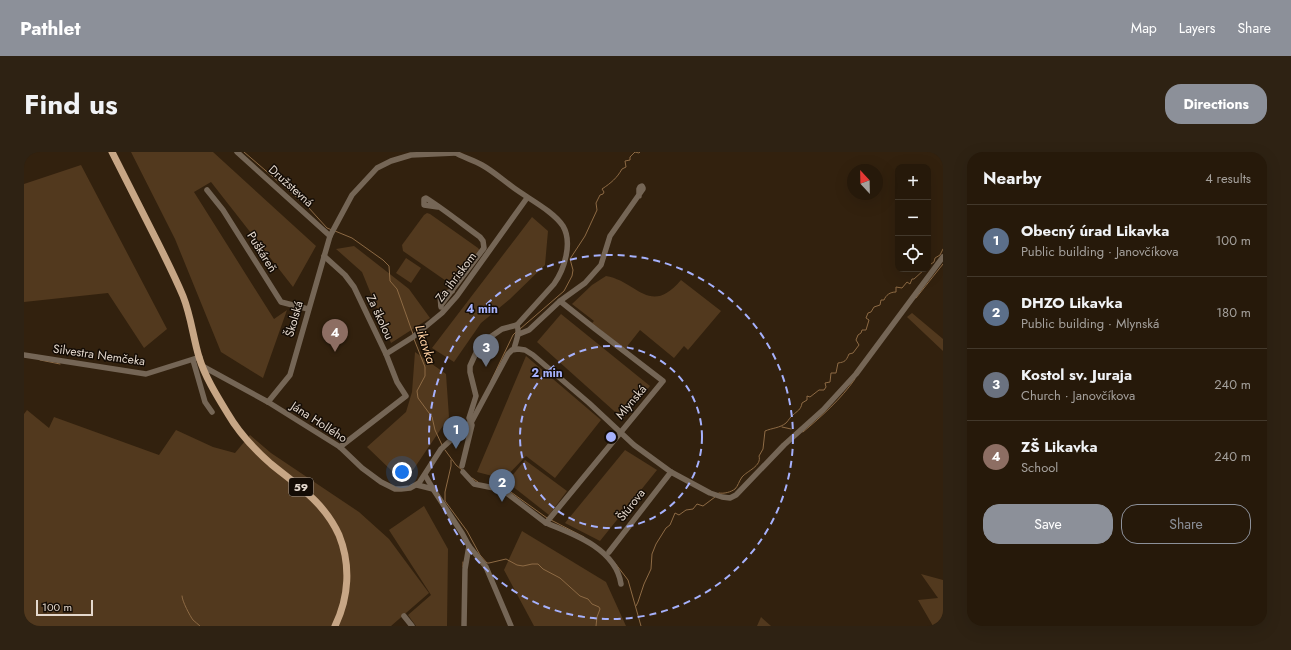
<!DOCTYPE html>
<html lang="en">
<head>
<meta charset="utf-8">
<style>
  body { margin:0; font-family:Jost,sans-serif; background:#2e2213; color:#f1f3f6 }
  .controls { position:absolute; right:12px; top:12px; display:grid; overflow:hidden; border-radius:8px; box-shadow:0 4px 16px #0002 }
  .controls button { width:36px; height:36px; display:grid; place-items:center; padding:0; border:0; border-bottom:1px solid #42382b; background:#26190a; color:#f1f3f6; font:20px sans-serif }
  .compass { position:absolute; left:823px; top:12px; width:36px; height:36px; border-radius:50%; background:#26190a; box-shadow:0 4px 16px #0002; rotate:338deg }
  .scale { position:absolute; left:12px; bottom:10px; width:57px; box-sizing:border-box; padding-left:4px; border:2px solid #e4d8cd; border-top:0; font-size:11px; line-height:14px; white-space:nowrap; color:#e4d8cd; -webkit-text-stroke:3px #140c05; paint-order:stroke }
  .you { position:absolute; left:378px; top:320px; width:14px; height:14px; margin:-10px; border:3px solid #fff; border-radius:50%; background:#1a73e8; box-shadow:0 0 0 6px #1a73e833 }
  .badge { display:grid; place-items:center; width:26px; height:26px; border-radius:50%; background:#8c9099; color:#fff; font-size:13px; font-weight:700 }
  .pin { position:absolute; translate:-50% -33px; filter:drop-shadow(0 1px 2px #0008) }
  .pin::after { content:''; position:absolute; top:21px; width:14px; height:12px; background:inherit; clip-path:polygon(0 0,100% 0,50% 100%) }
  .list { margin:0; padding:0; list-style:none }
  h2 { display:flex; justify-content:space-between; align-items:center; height:52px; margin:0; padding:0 16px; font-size:17px }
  h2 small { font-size:13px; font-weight:400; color:#a4a09c }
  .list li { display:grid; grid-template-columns:26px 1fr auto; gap:12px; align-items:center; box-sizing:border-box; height:72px; padding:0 16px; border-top:1px solid #42382b }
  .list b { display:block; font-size:15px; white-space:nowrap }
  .list p { margin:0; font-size:13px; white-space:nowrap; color:#a4a09c }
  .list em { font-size:13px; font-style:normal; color:#a4a09c }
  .actions { display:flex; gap:8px; padding:12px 16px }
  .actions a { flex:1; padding:9px 0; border:1px solid #8c9099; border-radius:16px; text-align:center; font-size:14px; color:#8c9099 }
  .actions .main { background:#8c9099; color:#fff }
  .icon { flex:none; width:22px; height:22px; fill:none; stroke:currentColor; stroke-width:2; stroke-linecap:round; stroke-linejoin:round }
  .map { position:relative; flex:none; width:919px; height:474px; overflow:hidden; border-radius:16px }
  header { display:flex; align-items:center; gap:24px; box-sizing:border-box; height:56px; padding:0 20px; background:#8c9099; color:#fff }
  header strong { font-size:19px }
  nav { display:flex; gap:22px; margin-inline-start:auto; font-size:14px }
  .intro { display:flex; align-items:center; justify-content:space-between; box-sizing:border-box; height:96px; padding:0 24px }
  h1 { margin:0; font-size:28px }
  .button { padding:10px 18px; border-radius:16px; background:#8c9099; color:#fff; font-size:14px; font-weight:700 }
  main { display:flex; gap:24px; padding:0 24px }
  aside { flex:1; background:#26190a; border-radius:16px; box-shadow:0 4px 16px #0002 }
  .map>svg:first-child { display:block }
  .green { fill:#52391e }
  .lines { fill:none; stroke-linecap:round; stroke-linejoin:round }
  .stream { stroke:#8d6a44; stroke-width:1 }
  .minor { stroke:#756656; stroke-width:5.5 }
  .major { stroke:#c7a685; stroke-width:7 }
  .ring { fill:none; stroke:#a6b1fc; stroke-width:2; stroke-dasharray:7 5 }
  .labels { text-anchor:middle; stroke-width:3; stroke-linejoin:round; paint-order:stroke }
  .shield { fill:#140c05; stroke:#a69b91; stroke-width:1 }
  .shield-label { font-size:11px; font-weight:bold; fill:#e4d8cd }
  .street-label { font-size:12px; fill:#e4d8cd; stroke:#140c05 }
  .water-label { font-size:13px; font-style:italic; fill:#fdcfa1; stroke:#140c05 }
  .centre { fill:#a6b1fc; stroke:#140c05; stroke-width:2 }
  .ring-label { font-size:12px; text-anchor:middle; font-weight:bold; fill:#a6b1fc; stroke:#140c05; stroke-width:3; stroke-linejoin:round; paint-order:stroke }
</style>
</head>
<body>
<header>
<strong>Pathlet</strong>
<nav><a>Map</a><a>Layers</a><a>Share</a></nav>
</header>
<div class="intro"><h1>Find us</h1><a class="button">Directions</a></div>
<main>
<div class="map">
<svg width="919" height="474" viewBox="0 0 919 474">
  <rect width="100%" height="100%" fill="#32210e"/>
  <g class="green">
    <polygon points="107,0 189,0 292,94 269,135 187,30 170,40 250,167 263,158 239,226 197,200 151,87"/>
    <polygon points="57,13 143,177 120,196 84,141 0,150 0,32"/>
    <polygon points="403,61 406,62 454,96 456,99 431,133 428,133 379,99 378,93 400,63"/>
    <polygon points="508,65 524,79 521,113 486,147 457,171 430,210 408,196"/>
    <polygon points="330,94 385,137 406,166 367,191 338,120 312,97"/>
    <polygon points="382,106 397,116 387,131 372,121"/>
    <path d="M582,124C613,129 626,165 657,128L697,159L664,198L660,194L650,206L616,178L601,197L568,171L570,169L548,152L568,133Z"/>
    <polygon points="888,161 919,187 919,199 883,165"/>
    <polygon points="537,162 626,234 599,267 513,190"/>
    <polygon points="391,200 422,222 425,265 389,318 370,321 343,295 382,260 388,240"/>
    <polygon points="502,204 577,268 531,326 502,304 480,327 453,320"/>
    <polygon points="3,258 25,276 30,265 135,303 152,278 189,295 211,301 226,283 247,301 335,360 365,387 405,441 367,474 0,474 0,262"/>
    <polygon points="601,298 633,318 576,389 541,371"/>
    <polygon points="501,308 543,339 525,363 483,330"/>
    <polygon points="400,354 424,397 423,474 392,474 384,463 407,443 365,378"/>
    <polygon points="498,379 582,430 602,474 510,474 480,418"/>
    <polygon points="897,422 919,428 919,474 909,474 894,448 914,446"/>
    <polygon points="737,465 747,474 733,474"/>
  </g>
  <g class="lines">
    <g class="stream">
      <polyline points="220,0 284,55 303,76 308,78"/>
      <polyline points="311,79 328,86 359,108 365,114 366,129 373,137 389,182"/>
      <polyline points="904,114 910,110 911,106 916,103 919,97"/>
      <polyline points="892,146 919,112"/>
      <path d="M496,177L540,139L548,124L549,118L546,107L561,84L573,58L572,51L576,43L579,42L580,40L578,37C587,31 593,26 598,17L602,15L601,9L606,8V5L611,0L615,1L616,0"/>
      <polyline points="390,187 401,215 401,224 393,239 394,246 408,265 411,278 418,293"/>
      <polyline points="16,208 36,212"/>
      <polyline points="467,229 489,183 492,180"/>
      <polyline points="758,275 767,277"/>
      <path d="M779,280C798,264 817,247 831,227"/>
      <polyline points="421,298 432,313 438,318"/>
      <polyline points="427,308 427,314 421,340 421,349 443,379 456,403 463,411 465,411 482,407 493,413 499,414 508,412 514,412 519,417 536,426 556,444 564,447 568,452 575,455 576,457 573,465 572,474"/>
      <polyline points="448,326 454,330"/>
      <polyline points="466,332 477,333 523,366"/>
      <path d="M695,341C700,342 707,340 711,337C714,334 715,329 718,325C723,319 738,314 735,304L739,297L741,279C748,276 756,276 762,271C765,268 766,265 769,263C773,259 777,258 778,251L783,248V244L786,245L795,238H800L802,235L801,231L806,230L807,221H812L814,211C821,210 822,209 825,202L829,201L835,193L832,188L834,183L837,181L838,178H842L845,168L842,166L844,161L847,160L850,155L856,153L857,148H860C862,143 866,140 872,140V135L878,136L883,130L886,132L888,127H890L901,117"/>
      <polyline points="527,368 560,385"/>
      <polyline points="439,410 439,415"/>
      <polyline points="591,411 604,428 617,474"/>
      <path d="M158,444C158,449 166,464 169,468C171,470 174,472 176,474"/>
      <polyline points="612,454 614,450 620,432 627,417 628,402 632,392 642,376 646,373 651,361 655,363 662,358 669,357 673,352 679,354 691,345"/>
    </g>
    <g class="minor">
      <polyline points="213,0 306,84"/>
      <path d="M430,0C438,5 449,8 458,13C469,19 480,29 490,36C505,47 529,59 539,74C549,91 540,118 530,132L493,173C496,182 492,188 490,197"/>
      <polyline points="183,38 199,58 257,150 284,157"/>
      <path d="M414,55L400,53V47L402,46C421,58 438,72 456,85L459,89L460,96L417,153"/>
      <polyline points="300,104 321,123 330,135 362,202 373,230 382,244 316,295"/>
      <polyline points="536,149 561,131 577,113 586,84 619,37 619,36 618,34 616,35 615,37 615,44"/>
      <polyline points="417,155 416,143 428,139"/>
      <path d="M495,182L505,178L536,149L570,176L639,229L522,371C550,382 592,397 597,432"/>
      <polyline points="362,202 389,185 418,161 433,144 503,46"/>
      <polyline points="0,203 122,222 176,205"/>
      <polyline points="169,208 181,250 188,260"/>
      <polyline points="180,215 244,250 316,295 338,316 357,330 371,337 377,337 386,336 395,331 417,297 448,269 484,202 488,198 494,197 501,198 509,203 565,251 610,293 647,320 686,341 698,345 706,346 712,343 760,293 799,258 832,222 919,105"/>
      <polyline points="244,250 266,223 306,84 328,43 353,16 367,9 387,3 431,1"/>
      <polyline points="438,314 448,273 445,266 452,244 446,220 446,214 456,192 478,177 493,173"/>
      <polyline points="439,320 450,332 470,336 484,342 522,371"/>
      <polyline points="401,323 409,337"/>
      <polyline points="393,333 409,337 438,381 445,394 462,415 487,474"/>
      <polyline points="585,400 647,320"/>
      <polyline points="380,464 388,474"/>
      <polyline points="440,474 441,417 445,394"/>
    </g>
    <path class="major" d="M88,0C103,30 118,59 133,89C142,107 151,125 159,144C167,164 169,185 175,205C181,225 193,244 204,262C215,281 230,297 247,312C274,334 300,350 315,383C327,413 325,445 311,474"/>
  </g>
  <g class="ring">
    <circle cx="587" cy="285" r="91"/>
    <circle cx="587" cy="285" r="182"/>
  </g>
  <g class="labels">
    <rect class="shield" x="265" y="326" width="24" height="18" rx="3"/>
    <g class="shield-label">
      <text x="277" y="339">59</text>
    </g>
    <g class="street-label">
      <text transform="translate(267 34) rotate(42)" y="4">Družstevná</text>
      <text transform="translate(238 100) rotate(58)" y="4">Puškáreň</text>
      <text transform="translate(432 125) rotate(-53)" y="4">Za ihriskom</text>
      <text transform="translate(356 165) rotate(65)" y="4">Za školou</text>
      <text transform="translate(270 167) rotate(-74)" y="4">Školská</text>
      <text transform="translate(75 203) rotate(8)" y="4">Silvestra Nemčeka</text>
      <text transform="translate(607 250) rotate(-50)" y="4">Mlynská</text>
      <text transform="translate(295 270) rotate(33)" y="4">Jána Hollého</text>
      <text transform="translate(607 353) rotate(-52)" y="4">Štúrova</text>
    </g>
    <g class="water-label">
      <text transform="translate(402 192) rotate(72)" y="5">Likavka</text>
    </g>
  </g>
  <circle cx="587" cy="285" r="6" class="centre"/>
  <g class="ring-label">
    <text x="458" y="161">4 min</text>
    <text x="523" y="225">2 min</text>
  </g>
</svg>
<div class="controls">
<button>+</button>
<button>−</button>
<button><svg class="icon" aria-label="locate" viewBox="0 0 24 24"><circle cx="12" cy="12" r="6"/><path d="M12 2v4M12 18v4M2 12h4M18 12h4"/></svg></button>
</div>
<svg class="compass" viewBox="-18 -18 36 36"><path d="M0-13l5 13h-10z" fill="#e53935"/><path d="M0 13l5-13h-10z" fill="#a4a09c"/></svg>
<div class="scale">100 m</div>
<div class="you"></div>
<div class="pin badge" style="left:432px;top:297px;background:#5c6f8a">1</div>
<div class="pin badge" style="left:478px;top:350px;background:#5c6f8a">2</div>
<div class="pin badge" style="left:462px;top:215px;background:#6b7280">3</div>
<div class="pin badge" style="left:311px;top:200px;background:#8d6e63">4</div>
</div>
<aside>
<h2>Nearby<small>4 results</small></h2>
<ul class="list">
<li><span class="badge" style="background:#5c6f8a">1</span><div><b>Obecný úrad Likavka</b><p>Public building · Janovčíkova</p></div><em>100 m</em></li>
<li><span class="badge" style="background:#5c6f8a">2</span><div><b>DHZO Likavka</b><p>Public building · Mlynská</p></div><em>180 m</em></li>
<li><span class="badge" style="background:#6b7280">3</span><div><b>Kostol sv. Juraja</b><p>Church · Janovčíkova</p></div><em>240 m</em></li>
<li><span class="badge" style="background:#8d6e63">4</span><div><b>ZŠ Likavka</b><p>School</p></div><em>240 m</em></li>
</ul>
<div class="actions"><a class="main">Save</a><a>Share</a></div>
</aside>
</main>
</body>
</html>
